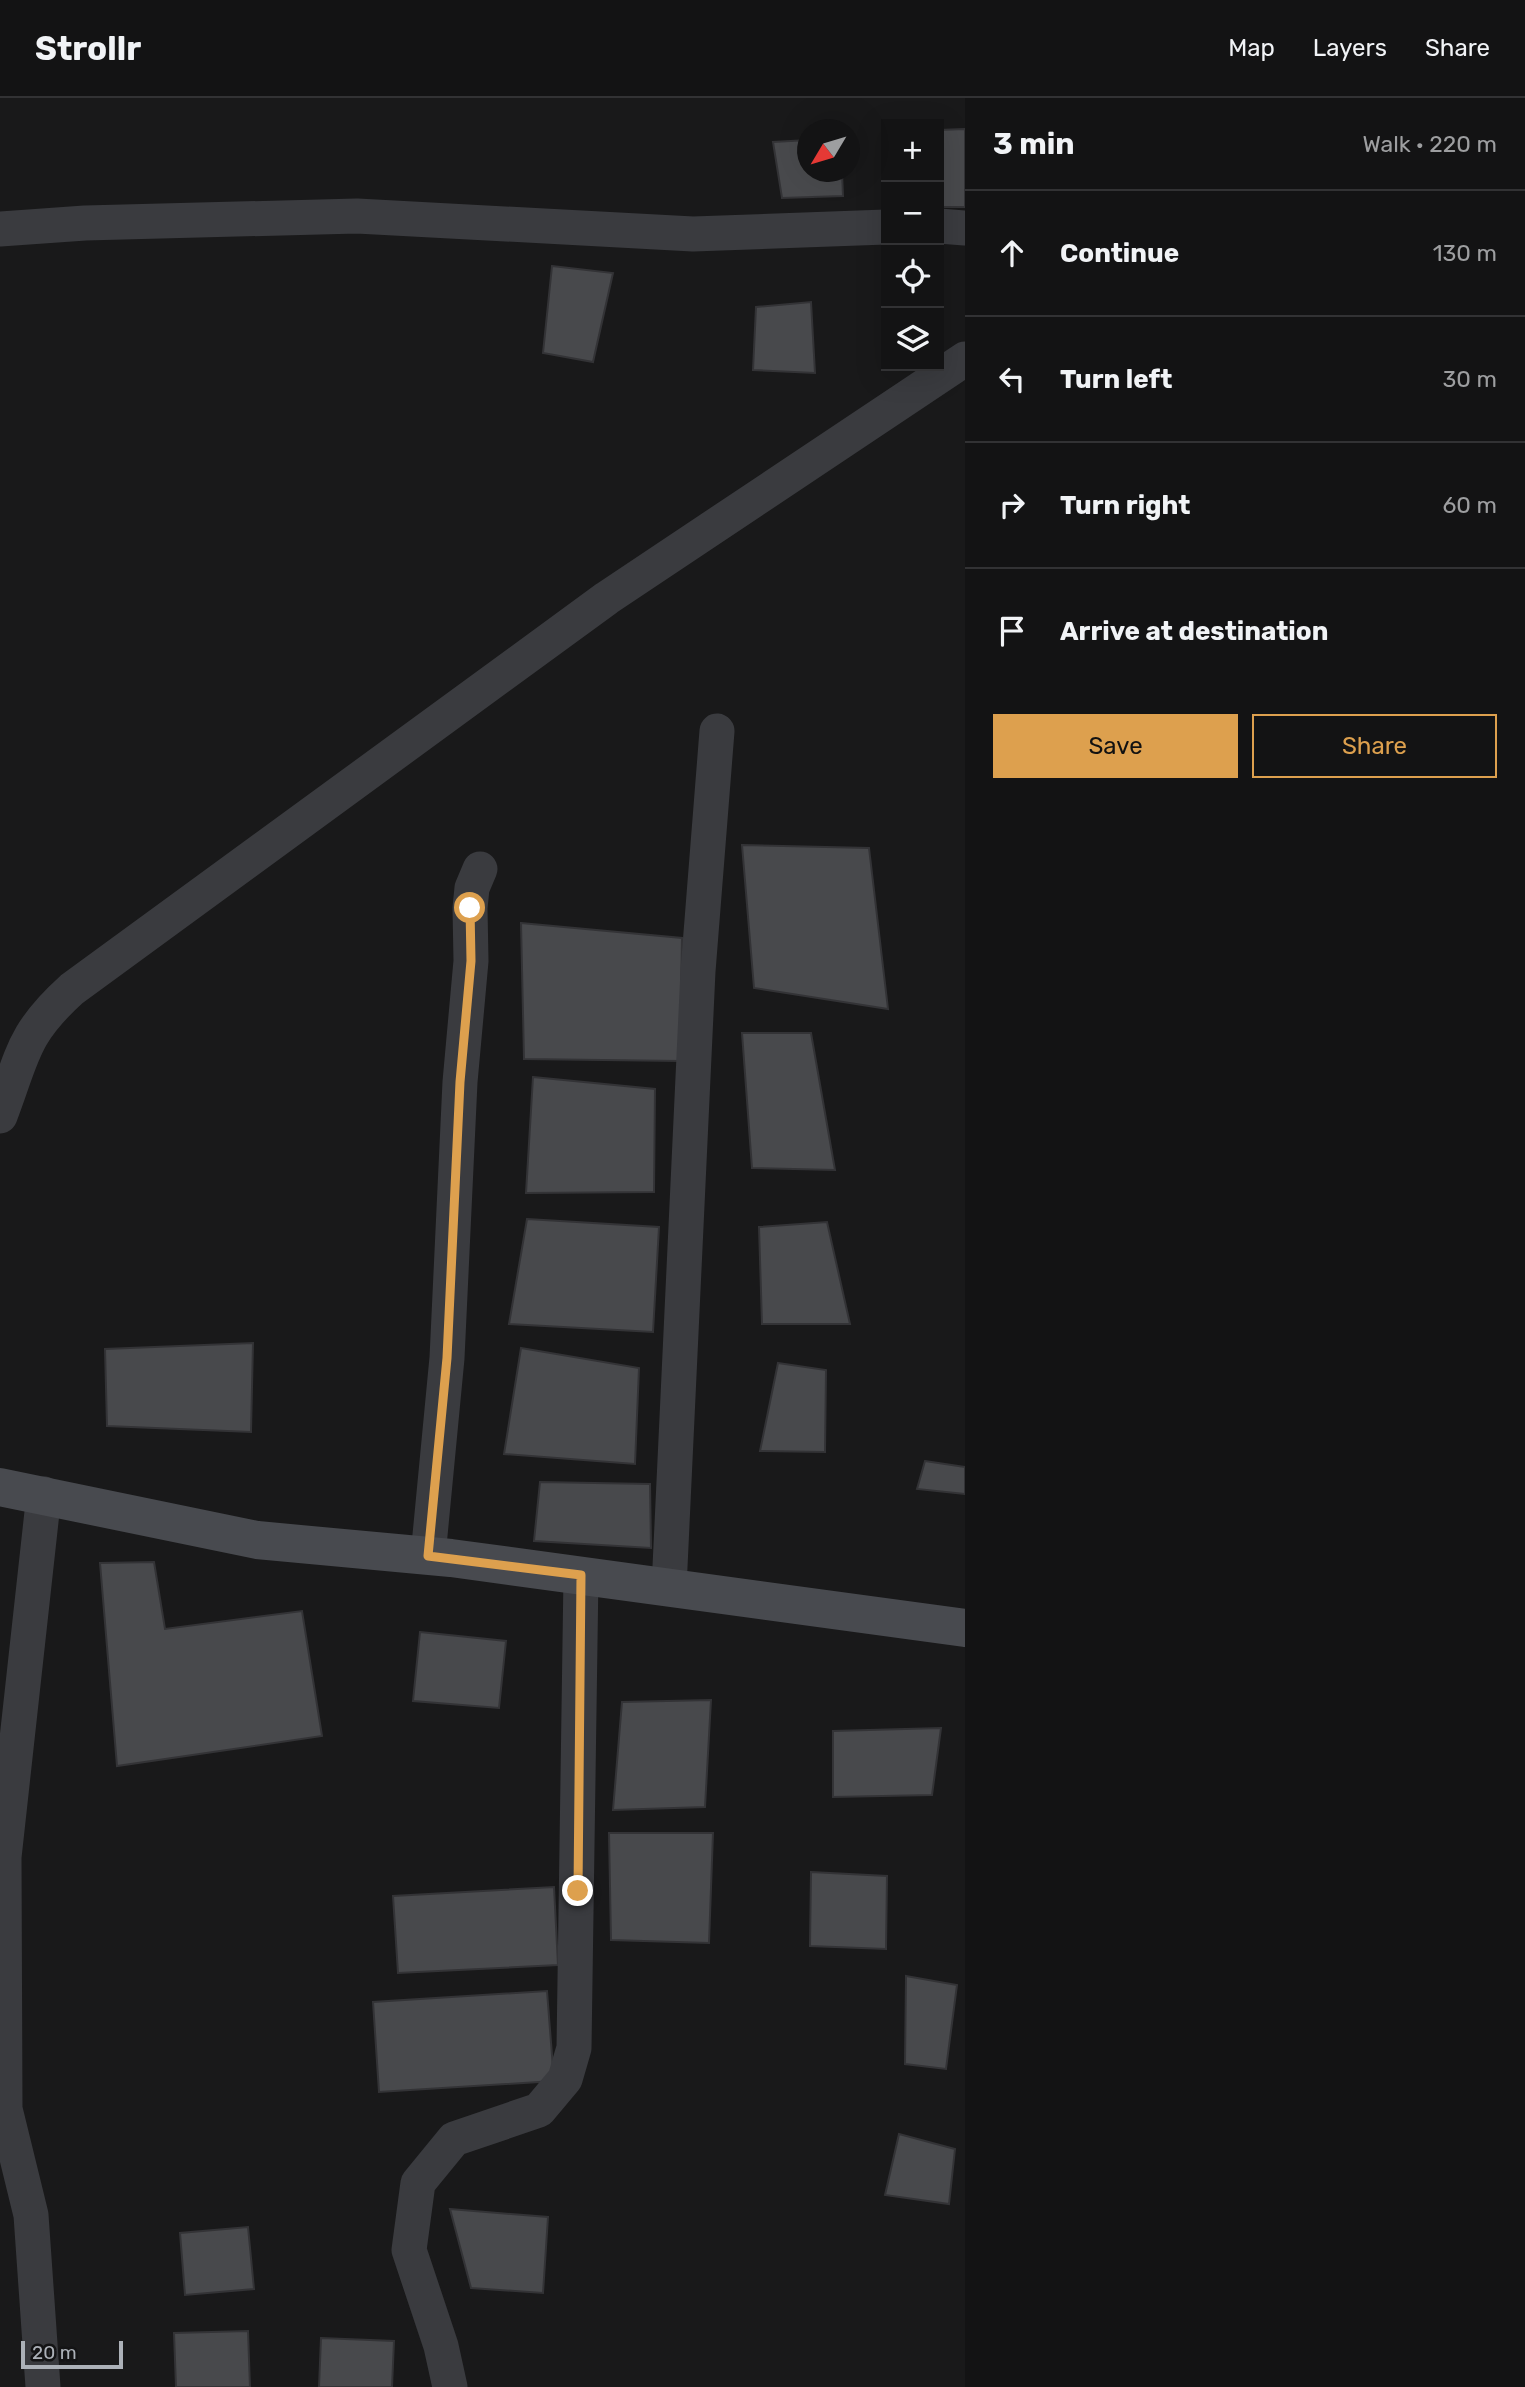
<!DOCTYPE html>
<html lang="en">
<head>
<meta charset="utf-8">
<style>
  body { margin:0; font-family:Rubik,sans-serif; background:#1c1c1d; color:#f1f3f6 }
  .controls { position:absolute; right:21px; top:21px; display:grid; overflow:hidden; border-radius:0px; box-shadow:0 7px 28px #0002 }
  .controls button { width:63px; height:63px; display:grid; place-items:center; padding:0; border:0; border-bottom:2px solid #323234; background:#131314; color:#f1f3f6; font:35px sans-serif }
  .compass { position:absolute; left:797px; top:21px; width:63px; height:63px; border-radius:50%; background:#131314; box-shadow:0 7px 28px #0002; rotate:232deg }
  .scale { position:absolute; left:21px; bottom:18px; width:102px; box-sizing:border-box; padding-left:7px; border:4px solid #acb1b8; border-top:0; font-size:19px; line-height:24px; white-space:nowrap; color:#acb1b8; -webkit-text-stroke:5px #141415; paint-order:stroke }
  .stop { position:absolute; width:21px; height:21px; margin:-16px; border:5px solid #dda04e; border-radius:50%; background:#fff }
  .stop.end { background:#dda04e; border-color:#fff; box-shadow:0 2px 7px #0008 }
  .list { margin:0; padding:0; list-style:none }
  h2 { display:flex; justify-content:space-between; align-items:center; height:91px; margin:0; padding:0 28px; font-size:30px }
  h2 small { font-size:23px; font-weight:400; color:#9d9ea0 }
  .list li { display:grid; grid-template-columns:46px 1fr auto; gap:21px; align-items:center; box-sizing:border-box; height:126px; padding:0 28px; border-top:2px solid #323234 }
  .list b { display:block; font-size:26px; white-space:nowrap }
  .list em { font-size:23px; font-style:normal; color:#9d9ea0 }
  .actions { display:flex; gap:14px; padding:21px 28px }
  .actions a { flex:1; padding:16px 0; border:2px solid #dda04e; border-radius:0px; text-align:center; font-size:24px; color:#dda04e }
  .actions .main { background:#dda04e; color:#111 }
  .icon { flex:none; width:38px; height:38px; fill:none; stroke:currentColor; stroke-width:2; stroke-linecap:round; stroke-linejoin:round }
  .map { position:relative; flex:none; width:965px; height:2289px; overflow:hidden }
  header { display:flex; align-items:center; gap:42px; box-sizing:border-box; height:98px; padding:0 35px; background:#131314; border-bottom:2px solid #323234 }
  header strong { font-size:33px }
  nav { display:flex; gap:38px; margin-inline-start:auto; font-size:24px }
  main { display:flex }
  aside { flex:1; background:#131314 }
  .map>svg:first-child { display:block }
  .building { fill:#48494c; stroke:#333336; stroke-width:2 }
  .lines { fill:none; stroke-linecap:round; stroke-linejoin:round }
  .street { stroke:#3a3b3f; stroke-width:35 }
  .secondary { stroke:#484a4f; stroke-width:38 }
  .route { stroke:#dda04e; stroke-width:9 }
</style>
</head>
<body>
<header>
<strong>Strollr</strong>
<nav><a>Map</a><a>Layers</a><a>Share</a></nav>
</header>
<main>
<div class="map">
<svg width="965" height="2289" viewBox="0 0 965 2289">
  <rect width="100%" height="100%" fill="#19191a"/>
  <g class="building">
    <polygon points="965,31 965,109 939,109 939,32"/>
    <polygon points="808,42 808,74 842,74 843,98 782,100 773,44"/>
    <polygon points="552,168 613,175 593,264 543,255"/>
    <polygon points="811,204 815,275 753,272 756,209"/>
    <polygon points="742,747 869,750 888,911 754,890"/>
    <polygon points="521,825 682,840 680,963 524,961"/>
    <polygon points="742,935 811,935 835,1072 752,1070"/>
    <polygon points="533,979 655,991 654,1094 526,1095"/>
    <polygon points="527,1121 659,1129 653,1234 509,1226"/>
    <polygon points="827,1124 850,1226 762,1226 759,1129"/>
    <polygon points="253,1245 251,1334 107,1328 105,1251"/>
    <polygon points="521,1250 639,1270 635,1366 504,1356"/>
    <polygon points="778,1265 826,1272 825,1354 760,1353"/>
    <polygon points="925,1363 965,1369 965,1396 917,1391"/>
    <polygon points="540,1384 650,1386 651,1450 534,1443"/>
    <polygon points="154,1464 165,1531 302,1513 322,1638 117,1668 100,1465"/>
    <polygon points="420,1534 506,1543 499,1610 413,1603"/>
    <polygon points="711,1602 705,1709 613,1712 622,1604"/>
    <polygon points="941,1630 932,1697 833,1699 833,1633"/>
    <polygon points="609,1735 713,1735 709,1845 611,1842"/>
    <polygon points="811,1774 887,1778 886,1851 810,1848"/>
    <polygon points="554,1789 558,1867 398,1875 393,1798"/>
    <polygon points="906,1878 957,1887 946,1971 905,1966"/>
    <polygon points="547,1893 554,1983 379,1994 373,1904"/>
    <polygon points="899,2036 955,2051 949,2106 885,2097"/>
    <polygon points="450,2111 548,2119 543,2195 471,2190"/>
    <polygon points="248,2129 254,2191 185,2197 180,2135"/>
    <polygon points="248,2233 250,2289 176,2289 174,2235"/>
    <polygon points="321,2240 394,2243 392,2289 319,2289"/>
  </g>
  <g class="lines">
    <g class="street">
      <polyline points="939,128 965,130"/>
      <polyline points="0,131 85,125 357,118 693,136 886,129"/>
      <path d="M0,1018C23,958 21,937 72,891L607,500L965,261"/>
      <polyline points="428,1458 447,1260 460,984 471,863 470,810 472,790 480,771"/>
      <polyline points="669,1490 698,873 717,633"/>
      <polyline points="43,2289 31,2117 5,2011 4,1759 44,1396"/>
      <polyline points="450,2289 441,2248 409,2152 418,2085 454,2041 539,2012 565,1981 574,1950 581,1477"/>
    </g>
    <polyline class="secondary" points="0,1389 257,1442 451,1460 965,1530"/>
  </g>
  <g class="lines">
    <polyline class="route" points="470,810 471,863 460,984 447,1260 428,1458 581,1477 578,1793"/>
  </g>
</svg>
<div class="controls">
<button>+</button>
<button>−</button>
<button><svg class="icon" aria-label="locate" viewBox="0 0 24 24"><circle cx="12" cy="12" r="6"/><path d="M12 2v4M12 18v4M2 12h4M18 12h4"/></svg></button>
<button><svg class="icon" aria-label="layers" viewBox="0 0 24 24"><path d="M12 4l9 5-9 5-9-5zM3 14l9 5 9-5"/></svg></button>
</div>
<svg class="compass" viewBox="-18 -18 36 36"><path d="M0-13l5 13h-10z" fill="#e53935"/><path d="M0 13l5-13h-10z" fill="#9d9ea0"/></svg>
<div class="scale">20 m</div>
<div class="stop" style="left:470px;top:810px"></div>
<div class="stop end" style="left:578px;top:1793px"></div>
</div>
<aside>
<h2>3 min<small>Walk · 220 m</small></h2>
<ul class="list">
<li><svg class="icon" aria-label="ahead" viewBox="0 0 24 24"><path d="M12 20V5M6 11l6-6 6 6"/></svg><div><b>Continue</b></div><em>130 m</em></li>
<li><svg class="icon" aria-label="left" viewBox="0 0 24 24"><path d="M17 20v-9H6M10 6l-5 5 5 5"/></svg><div><b>Turn left</b></div><em>30 m</em></li>
<li><svg class="icon" aria-label="right" viewBox="0 0 24 24"><path d="M7 20v-9h11M14 6l5 5-5 5"/></svg><div><b>Turn right</b></div><em>60 m</em></li>
<li><svg class="icon" aria-label="arrive" viewBox="0 0 24 24"><path d="M6 21V4h12l-3 4 3 4H6"/></svg><div><b>Arrive at destination</b></div></li>
</ul>
<div class="actions"><a class="main">Save</a><a>Share</a></div>
</aside>
</main>
</body>
</html>
